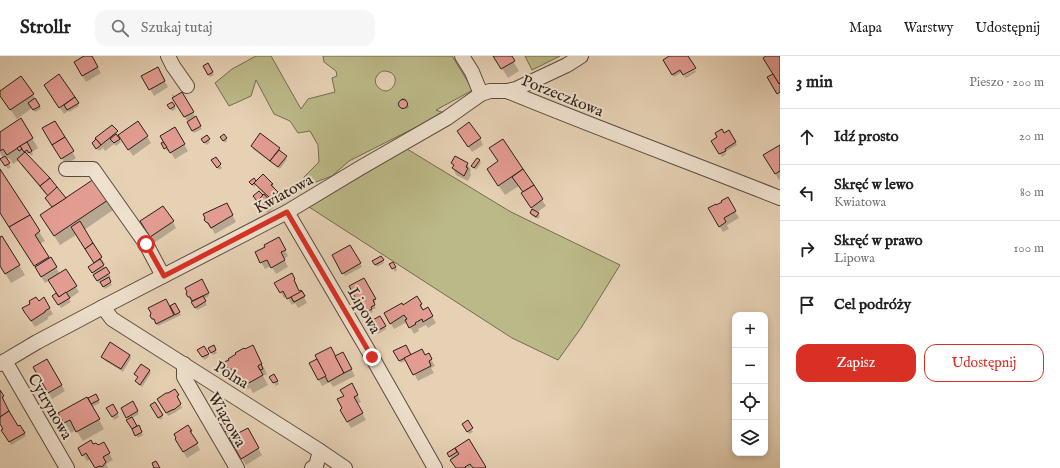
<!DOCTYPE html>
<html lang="pl">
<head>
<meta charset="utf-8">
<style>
  body { margin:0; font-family:"IM FELL English",serif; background:#f6f6f6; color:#222 }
  .controls { position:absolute; right:12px; bottom:12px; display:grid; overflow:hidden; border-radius:8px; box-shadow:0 2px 6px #0003 }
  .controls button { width:36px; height:36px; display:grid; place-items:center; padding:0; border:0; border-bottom:1px solid #e0e0e0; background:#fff; color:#222; font:20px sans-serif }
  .stop { position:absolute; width:12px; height:12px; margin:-9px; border:3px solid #d93025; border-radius:50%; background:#fff }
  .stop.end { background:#d93025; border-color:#fff; box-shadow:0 1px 4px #0008 }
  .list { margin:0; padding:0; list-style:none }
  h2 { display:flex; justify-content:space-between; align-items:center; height:52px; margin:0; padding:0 16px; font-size:17px }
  h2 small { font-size:13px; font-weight:400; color:#767676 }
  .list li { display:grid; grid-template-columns:26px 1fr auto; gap:12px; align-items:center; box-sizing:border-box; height:56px; padding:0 16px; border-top:1px solid #e0e0e0 }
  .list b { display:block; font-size:15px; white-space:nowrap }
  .list p { margin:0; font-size:13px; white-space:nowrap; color:#767676 }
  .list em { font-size:13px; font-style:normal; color:#767676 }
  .actions { display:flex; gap:8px; padding:12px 16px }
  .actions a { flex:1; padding:9px 0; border:1px solid #d93025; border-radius:12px; text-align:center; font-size:14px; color:#d93025 }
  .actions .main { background:#d93025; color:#fff }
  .icon { flex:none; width:22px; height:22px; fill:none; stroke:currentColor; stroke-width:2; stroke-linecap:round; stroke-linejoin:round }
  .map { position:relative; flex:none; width:780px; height:412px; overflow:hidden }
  header { display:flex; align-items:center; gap:24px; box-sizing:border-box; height:56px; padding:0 20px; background:#fff; border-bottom:1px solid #e0e0e0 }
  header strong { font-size:19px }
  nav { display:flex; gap:22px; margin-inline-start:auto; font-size:14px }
  .search { width:280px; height:36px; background:#f6f6f6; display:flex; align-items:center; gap:10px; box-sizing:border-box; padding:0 14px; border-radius:12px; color:#767676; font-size:15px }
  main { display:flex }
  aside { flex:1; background:#fff }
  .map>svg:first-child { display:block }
  .green { fill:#bcb988; stroke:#746c50; fill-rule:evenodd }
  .shadow { fill:#0003 }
  .building { fill:#e39c92; stroke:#2c1f19 }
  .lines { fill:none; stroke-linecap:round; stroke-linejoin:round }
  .minor-casing { stroke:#5a4c40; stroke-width:16 }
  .minor { stroke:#efe1ce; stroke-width:14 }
  .route { stroke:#d93025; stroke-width:5 }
  .labels { text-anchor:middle; stroke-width:4; stroke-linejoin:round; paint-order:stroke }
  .street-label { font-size:16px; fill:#2c1f19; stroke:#efe1ce }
</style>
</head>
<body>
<header>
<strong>Strollr</strong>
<div class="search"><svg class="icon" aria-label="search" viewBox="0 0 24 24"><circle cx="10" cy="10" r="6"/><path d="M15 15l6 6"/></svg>Szukaj tutaj</div>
<nav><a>Mapa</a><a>Warstwy</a><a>Udostępnij</a></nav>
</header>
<main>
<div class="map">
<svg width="780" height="412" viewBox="0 0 780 412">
  <rect width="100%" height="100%" fill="#e6d1b4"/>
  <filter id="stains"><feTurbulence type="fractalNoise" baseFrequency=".005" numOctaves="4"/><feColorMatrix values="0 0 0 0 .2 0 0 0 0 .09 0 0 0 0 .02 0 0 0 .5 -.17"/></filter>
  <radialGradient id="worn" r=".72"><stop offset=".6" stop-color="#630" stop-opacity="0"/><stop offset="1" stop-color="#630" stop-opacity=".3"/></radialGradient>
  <g class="green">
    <path d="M256,0H271L301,53L308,43L335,36L332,22L337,20L336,15L324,6L323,0H452L473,34L436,54L444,57L349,105L332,120L305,130L304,121L319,106L318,89L310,75L298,77L290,65L274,58L256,24L251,40L229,50L215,27L232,13ZM383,15C406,15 392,44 379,32C372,26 376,18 383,15ZM402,43H405L407,47V50L403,52L399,50V46Z"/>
    <polygon points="525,0 560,0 532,14"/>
    <polygon points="407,93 511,156 620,209 581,272 558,304 512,282 309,151"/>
  </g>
  <g class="shadow">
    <polygon points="86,0 90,0 101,17 86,26 75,7"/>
    <polygon points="494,0 510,0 519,15 508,22"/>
    <polygon points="671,0 687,0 682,16 674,21 664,4"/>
    <polygon points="207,9 214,19 210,21 204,11"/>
    <polygon points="157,12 168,31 154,40 143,20"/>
    <polygon points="695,14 696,16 686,22 684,20"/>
    <polygon points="59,20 79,50 69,56 68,55 64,58 49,35"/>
    <polygon points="0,36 33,39 41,53 35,56 32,52 17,63 5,46 0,38"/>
    <polygon points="173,38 175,42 182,38 202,73 194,77 172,39"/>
    <polygon points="402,44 406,46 408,49 409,51 407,53 400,50 399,46"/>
    <polygon points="172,47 176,53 172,55 168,49"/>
    <polygon points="54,66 76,102 66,109 44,73"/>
    <polygon points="138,67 151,87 133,100 121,82 119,83 121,86 116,90 114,88 105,95 103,92 99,95 95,90 112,70 119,80"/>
    <polygon points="729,75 737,89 725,96 726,98 722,101 712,85"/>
    <polygon points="0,77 32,82 38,92 32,96 33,98 31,100 29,97 26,99 66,142 107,144 113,154 84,174 105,208 103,209 111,221 108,222 112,229 105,233 101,226 99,227 89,211 95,208 76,179 60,189 47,169 53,152 48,141 22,110 19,104 13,108 9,102 6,104 11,111 8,113 1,103 3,102 0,97"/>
    <polygon points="206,80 210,86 207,89 204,86"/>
    <polygon points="462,81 480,82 483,89 472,96"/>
    <polygon points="226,82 227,85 225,87 223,84"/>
    <polygon points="165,86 184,88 188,95 175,103 169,94 167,95 164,91 162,88"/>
    <polygon points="252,90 279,93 287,103 280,113 253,93"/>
    <polygon points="780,90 780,123 779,124 765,99"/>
    <polygon points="215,102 222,112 219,114 214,107"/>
    <polygon points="496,102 522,113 546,150 536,157 540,160 538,163 532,160 531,157 533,154 526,144 524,137 519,130 505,139 494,123 499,106"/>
    <polygon points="479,104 481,107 476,114 472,110"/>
    <polygon points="452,107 467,108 471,114 470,116 471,119 468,125 456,119 453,112 454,110"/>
    <polygon points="0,115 45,185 40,188 49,203 50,202 60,218 66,214 79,236 69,243 71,246 61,252 54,240 58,238 50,224 45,227 0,156"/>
    <polygon points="250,127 272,128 277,136 281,143 275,149 271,146 274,151 268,157 254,141 263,141 265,139 259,133 256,129 254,131"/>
    <polygon points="727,142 739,162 727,169 729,173 723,176 709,153 723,147"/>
    <polygon points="227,148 236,166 215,178 212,173 211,173 205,164"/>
    <polygon points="173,166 176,172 154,187 145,172"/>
    <polygon points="279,182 288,200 284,203 288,211 276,218 271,210 265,213 256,197"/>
    <polygon points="0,183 19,209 25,219 11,227 0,209"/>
    <polygon points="350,190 362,211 345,220 333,200"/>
    <polygon points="381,201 384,207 377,211 374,205"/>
    <polygon points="393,207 397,214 395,216 391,208"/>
    <polygon points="291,218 298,230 296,231 299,236 301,235 307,247 298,252 295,247 292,249 287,241 284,242 276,227"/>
    <polygon points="364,223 376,246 373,247 376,252 372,254 373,256 367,259 350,231"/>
    <polygon points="201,225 209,240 204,243 207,249 197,254 192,244 190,244 187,238"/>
    <polygon points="417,242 424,255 428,253 436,267 428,272 426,269 418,273 419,275 414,278 407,266 394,273 385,258 402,250"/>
    <polygon points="44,243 53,258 48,261 48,263 35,271 26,258 38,246"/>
    <polygon points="175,248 181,259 158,270 151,260"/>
    <polygon points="379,261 386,273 378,278 371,266"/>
    <polygon points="204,291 209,301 204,304 199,294"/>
    <polygon points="214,291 217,297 213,299 210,293"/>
    <polygon points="245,295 258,300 267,318 263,320 268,329 253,337 250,332 246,334 239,321 235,324 226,307"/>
    <polygon points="395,296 411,300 425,300 428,298 435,310 431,312 434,317 418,325 407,304 401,307"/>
    <polygon points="130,299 131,302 123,316 104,304 102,301"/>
    <polygon points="335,301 346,303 355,320 333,331 330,326 322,330 310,307"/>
    <polygon points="47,304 65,335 52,343 34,312"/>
    <polygon points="149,314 151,317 142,331 138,328 137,325 139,322 135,318"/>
    <polygon points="274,319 279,328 276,330 271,321"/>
    <polygon points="352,329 361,346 357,348 366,364 351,372 341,354 344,352 345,340"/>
    <polygon points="175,335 179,343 178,344 182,352 177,355 176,356 168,360 159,344"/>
    <polygon points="0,336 4,343 2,345 18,371 20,370 26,380 11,389 3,374 4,373 0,366"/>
    <polygon points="95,339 100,347 92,351 104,373 83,385 76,374 71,377 60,358"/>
    <polygon points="132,346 139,358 132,362 137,371 138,371 143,379 138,382 127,364 129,364 122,352"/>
    <polygon points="155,347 163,362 160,364 151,349"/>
    <polygon points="113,350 119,361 114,364 108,352"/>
    <polygon points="467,365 473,376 469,378 463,368"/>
    <polygon points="223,368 229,377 225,379 220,370"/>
    <polygon points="188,370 200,394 187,402 176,384"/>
    <polygon points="247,373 262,399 246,409 231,383"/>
    <polygon points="469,385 486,412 474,412 473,410 470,412 456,412 448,397"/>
    <polygon points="103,387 113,404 106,408 108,412 96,412 91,403 87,405 79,392 93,389 98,390"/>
  </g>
  <g class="building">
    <polygon points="84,0 92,0 98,11 82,20 74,6"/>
    <polygon points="493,0 512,0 515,5 501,13"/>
    <polygon points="669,0 688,0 696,12 683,19 680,14 672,19 663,4"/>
    <polygon points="766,0 780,0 780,28 779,28 763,2"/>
    <polygon points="208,7 213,16 208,19 203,10"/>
    <polygon points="158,11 165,25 149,34 141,20"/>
    <polygon points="59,18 75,41 59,52 44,29"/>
    <polygon points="773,18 779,28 780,27 780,36 777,38 767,21"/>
    <polygon points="21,20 34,38 10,54 0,40 0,35"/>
    <polygon points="182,36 194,56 184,61 172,42"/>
    <polygon points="75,41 79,47 67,54 64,49"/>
    <polygon points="35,42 40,50 33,54 28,47"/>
    <circle cx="403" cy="48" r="4.5"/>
    <polygon points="172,46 175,50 170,53 167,49"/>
    <polygon points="196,60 201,70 192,75 187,66"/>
    <polygon points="21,62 33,82 7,99 3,93 0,95 0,76"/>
    <polygon points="55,65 65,81 52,89 42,72"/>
    <polygon points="138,65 148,80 128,94 118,79"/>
    <polygon points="469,66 481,82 468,91 457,75"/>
    <polygon points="112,69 118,75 101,89 95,82"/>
    <polygon points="175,71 185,88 170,97 160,80"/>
    <polygon points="722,73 724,77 729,74 736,86 725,93 726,95 719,98 711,85 717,81 715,77"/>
    <polygon points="260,77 280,92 270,105 251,90"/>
    <polygon points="116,78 120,83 114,87 110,83"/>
    <polygon points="224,78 227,82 223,85 220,81"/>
    <polygon points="207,79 210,83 204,87 201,83"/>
    <polygon points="65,81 74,95 61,103 52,89"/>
    <polygon points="96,83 101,89 96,93 92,87"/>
    <polygon points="503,83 523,113 498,130 487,113 498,105 489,92"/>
    <polygon points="27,86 32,95 29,97 27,94 24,96 20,90"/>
    <polygon points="163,86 167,91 164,93 161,87"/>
    <polygon points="780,89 780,115 775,118 763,99"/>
    <polygon points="20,90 22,93 19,95 17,92"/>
    <polygon points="279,94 287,100 278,111 270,105"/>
    <polygon points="25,96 50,122 40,130 17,103"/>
    <polygon points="5,100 10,107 5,110 0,103"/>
    <polygon points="455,100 468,107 466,111 468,112 464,120 452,112 454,109 451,107"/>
    <polygon points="216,101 221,108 217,112 211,104"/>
    <polygon points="477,102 480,104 474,112 471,110"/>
    <polygon points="0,113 30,159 9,171 0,157"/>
    <polygon points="523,113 534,129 523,136 512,121"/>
    <polygon points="263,118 273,128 271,129 278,136 271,143 254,127"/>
    <polygon points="50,122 57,131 48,140 40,130"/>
    <polygon points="254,122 256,125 252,129 249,126"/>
    <polygon points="94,123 108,144 54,180 40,159"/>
    <polygon points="534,129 543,143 531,152 521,137"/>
    <polygon points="57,131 66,142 52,151 45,142"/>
    <polygon points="259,135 263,139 257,145 253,140"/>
    <polygon points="264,138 269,144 262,151 257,145"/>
    <polygon points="728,141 736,155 724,162 726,166 719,171 708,152 716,148 716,149 722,146 721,145"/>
    <polygon points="269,144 273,148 266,154 262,150"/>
    <polygon points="227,147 233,159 211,172 208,167 206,166 204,164 205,162 203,158"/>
    <polygon points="163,150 174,165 150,181 140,165"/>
    <polygon points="532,153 539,157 536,161 530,157"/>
    <polygon points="30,159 40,175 35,179 49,201 34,210 9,171"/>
    <polygon points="80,165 93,187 85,193 71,171"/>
    <polygon points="2,180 20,209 5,218 0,210 0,181"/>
    <polygon points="279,181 286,194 281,196 285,204 271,212 267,204 260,207 255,196 265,191 264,189"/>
    <polygon points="93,187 102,201 94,207 85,193"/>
    <polygon points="350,189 361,207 342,218 332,199"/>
    <polygon points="381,200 384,204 375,209 372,205"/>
    <polygon points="51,201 57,211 41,221 35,211"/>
    <polygon points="100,203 104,209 92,217 88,211"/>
    <polygon points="393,206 396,211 392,213 389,208"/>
    <polygon points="106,211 110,217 97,225 93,219"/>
    <polygon points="66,213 77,230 59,241 48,224"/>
    <polygon points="292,217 295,223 294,224 299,235 301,234 305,240 294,246 291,241 287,243 283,235 280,237 274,227"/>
    <polygon points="109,221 111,226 103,231 100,226"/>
    <polygon points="364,222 376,243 373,244 375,249 371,251 372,253 364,257 349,230"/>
    <polygon points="202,223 209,237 192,245 190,241 188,241 186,238 187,236 185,232"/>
    <polygon points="302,235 305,240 294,246 291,241"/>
    <polygon points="66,236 70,242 58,249 52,240 56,237 59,241"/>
    <polygon points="203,240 206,245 195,252 191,246"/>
    <polygon points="417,240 422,248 420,249 423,254 428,251 433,260 423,266 422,263 415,267 416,268 409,272 405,264 407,263 404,259 390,268 384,257 402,247 403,249"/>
    <polygon points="36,241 39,245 44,241 50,252 45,255 45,256 31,265 25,257 22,252 30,248 29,245"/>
    <polygon points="166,243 174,259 156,268 154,263 152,263 150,260 151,257 148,252"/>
    <polygon points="175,247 180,256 175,259 170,250"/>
    <polygon points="380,260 386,270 375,276 369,266"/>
    <polygon points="110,286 130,299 121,313 101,301"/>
    <polygon points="214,289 216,294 211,297 208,292"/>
    <polygon points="253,289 262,308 258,310 263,319 247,328 244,323 240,325 233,312 229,315 224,306 229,304 228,303 236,298 235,297 244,292 245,293"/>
    <polygon points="406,289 411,299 399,305 393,295"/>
    <polygon points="204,290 209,298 202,301 197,294"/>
    <polygon points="331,291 344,317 328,326 315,299"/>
    <polygon points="422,293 425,299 429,297 432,303 429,305 431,310 413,319 404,302"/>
    <polygon points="343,296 352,313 344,317 335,300"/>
    <polygon points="47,303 62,329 48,337 33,311"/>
    <polygon points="317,303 326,320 318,324 309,307"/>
    <polygon points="141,308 150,314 140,329 135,325 138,321 134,318"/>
    <polygon points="261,308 263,313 260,314 258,310"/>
    <polygon points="274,318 278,325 273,327 269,321"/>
    <polygon points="352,327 358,339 354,341 363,357 347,366 340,354 342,352 337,343 344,340 340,334"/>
    <polygon points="175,333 179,339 177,340 181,348 176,352 175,353 172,354 166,357 157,343 166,337 168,337"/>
    <polygon points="0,334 4,340 2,341 9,355 0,361"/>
    <polygon points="96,338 99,344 91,348 88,342"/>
    <polygon points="87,341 100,363 76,376 70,364 64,367 58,357"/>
    <polygon points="133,345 138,355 126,362 121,352"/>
    <polygon points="155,346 163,359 158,362 150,349"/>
    <polygon points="113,348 118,357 112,361 106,352"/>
    <polygon points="9,355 18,370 20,369 25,377 9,386 1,374 3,373 0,368 0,361"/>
    <polygon points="132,361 137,370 132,373 126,364"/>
    <polygon points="468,364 473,372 467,376 462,368"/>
    <polygon points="224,367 228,374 223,377 219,370"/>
    <polygon points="139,369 142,376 135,380 132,373"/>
    <polygon points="188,369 192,375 190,375 198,387 183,396 175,383 176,382 174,378"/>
    <polygon points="248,372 259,392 241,403 229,382"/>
    <polygon points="469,383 486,411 484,412 473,412 470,408 465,411 466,412 456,412 450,404 459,398 455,392"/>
    <polygon points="91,384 93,388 96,387 98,389 104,386 110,397 103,401 106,406 102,411 100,410 95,412 86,397 82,400 78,392"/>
    <polygon points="455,392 457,396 449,401 447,397"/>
    <polygon points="156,405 160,412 154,412 152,407"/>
  </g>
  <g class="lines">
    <defs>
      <g id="minor">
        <polyline points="168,0 173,10 187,30"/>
        <polyline points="462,0 472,16 481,38"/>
        <path d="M507,35C597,72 689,106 780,142"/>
        <polyline points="66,113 93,113 146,188 163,220"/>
        <polyline points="287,156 372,301 435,412"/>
        <polyline points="103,251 112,263 320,395 345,412"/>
        <polyline points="5,305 67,412"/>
        <polyline points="0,308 37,286 103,251 287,156 360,112 447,62 481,38 490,35 507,35 516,33 567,9 581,0"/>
        <polyline points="184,308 184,321 237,412"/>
        <polyline points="312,412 316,410 320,395"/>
      </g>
    </defs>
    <use href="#minor" class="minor-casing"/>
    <use href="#minor" class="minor"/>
  </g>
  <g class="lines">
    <polyline class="route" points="146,188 164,220 287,156 372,301"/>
  </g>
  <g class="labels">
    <g class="street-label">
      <text transform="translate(563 39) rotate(22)" y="6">Porzeczkowa</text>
      <text transform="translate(283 137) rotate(-29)" y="6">Kwiatowa</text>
      <text transform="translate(365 254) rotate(60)" y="6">Lipowa</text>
      <text transform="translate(232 318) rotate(32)" y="6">Polna</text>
      <text transform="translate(51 350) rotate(60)" y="6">Cytrynowa</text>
      <text transform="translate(228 363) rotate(60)" y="6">Wiązowa</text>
    </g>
  </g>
  <rect width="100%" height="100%" filter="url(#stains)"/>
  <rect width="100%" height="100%" fill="url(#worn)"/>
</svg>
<div class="controls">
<button>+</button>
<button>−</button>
<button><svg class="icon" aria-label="locate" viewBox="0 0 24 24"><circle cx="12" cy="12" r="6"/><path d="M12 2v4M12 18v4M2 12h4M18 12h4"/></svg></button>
<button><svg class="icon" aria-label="layers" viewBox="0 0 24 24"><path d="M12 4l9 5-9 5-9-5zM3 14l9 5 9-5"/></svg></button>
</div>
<div class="stop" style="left:146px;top:188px"></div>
<div class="stop end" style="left:372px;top:301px"></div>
</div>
<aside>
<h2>3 min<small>Pieszo · 200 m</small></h2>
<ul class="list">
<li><svg class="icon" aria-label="ahead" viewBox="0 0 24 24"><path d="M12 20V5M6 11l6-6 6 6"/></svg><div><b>Idź prosto</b></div><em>20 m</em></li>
<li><svg class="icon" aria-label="left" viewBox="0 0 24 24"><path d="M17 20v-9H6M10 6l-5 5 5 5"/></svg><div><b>Skręć w lewo</b><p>Kwiatowa</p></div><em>80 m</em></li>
<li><svg class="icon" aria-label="right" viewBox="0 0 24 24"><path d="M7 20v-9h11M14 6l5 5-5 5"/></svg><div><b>Skręć w prawo</b><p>Lipowa</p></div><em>100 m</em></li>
<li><svg class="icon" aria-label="arrive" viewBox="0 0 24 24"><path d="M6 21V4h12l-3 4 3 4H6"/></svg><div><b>Cel podróży</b></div></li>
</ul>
<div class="actions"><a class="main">Zapisz</a><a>Udostępnij</a></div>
</aside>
</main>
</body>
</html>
